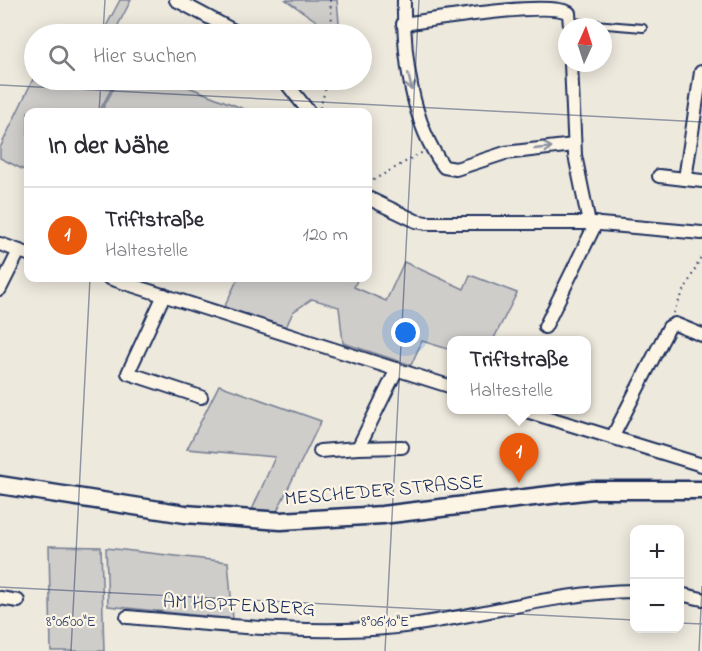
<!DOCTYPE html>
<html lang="de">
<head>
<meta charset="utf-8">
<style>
  body { margin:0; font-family:"Indie Flower",sans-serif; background:#f2f2f3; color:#2b2b33 }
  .controls { position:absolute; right:18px; bottom:18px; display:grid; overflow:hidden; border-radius:12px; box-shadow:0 3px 15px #0003 }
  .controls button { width:54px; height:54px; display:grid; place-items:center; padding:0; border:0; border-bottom:2px solid #e1e1e2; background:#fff; color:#2b2b33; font:30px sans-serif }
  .compass { position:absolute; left:558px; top:18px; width:54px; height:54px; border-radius:50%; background:#fff; box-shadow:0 3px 15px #0003; rotate:3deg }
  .you { position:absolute; left:406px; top:333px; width:21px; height:21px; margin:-15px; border:4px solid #fff; border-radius:50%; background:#1a73e8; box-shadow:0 0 0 9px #1a73e833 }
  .badge { display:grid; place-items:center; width:39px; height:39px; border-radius:50%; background:#ea580c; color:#fff; font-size:20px; font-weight:700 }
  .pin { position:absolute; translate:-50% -50px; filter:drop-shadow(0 2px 3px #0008) }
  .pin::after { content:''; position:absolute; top:32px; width:21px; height:18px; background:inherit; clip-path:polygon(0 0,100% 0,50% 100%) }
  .popup { position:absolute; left:447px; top:336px; width:144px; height:78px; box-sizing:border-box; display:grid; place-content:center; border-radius:12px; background:#fff; filter:drop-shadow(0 2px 4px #0005); font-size:20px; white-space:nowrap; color:#7c7c81 }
  .popup b { font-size:22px; color:#2b2b33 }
  .popup::after { content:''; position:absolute; left:50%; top:100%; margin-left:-12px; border:12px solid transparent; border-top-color:#fff }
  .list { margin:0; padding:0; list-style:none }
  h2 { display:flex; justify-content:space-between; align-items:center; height:78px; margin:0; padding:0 24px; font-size:26px }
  h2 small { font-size:20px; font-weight:400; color:#7c7c81 }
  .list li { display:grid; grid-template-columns:39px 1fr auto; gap:18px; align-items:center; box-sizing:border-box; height:96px; padding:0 24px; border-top:2px solid #e1e1e2 }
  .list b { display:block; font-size:22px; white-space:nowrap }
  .list p { margin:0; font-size:20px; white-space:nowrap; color:#7c7c81 }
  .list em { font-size:20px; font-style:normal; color:#7c7c81 }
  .icon { flex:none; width:33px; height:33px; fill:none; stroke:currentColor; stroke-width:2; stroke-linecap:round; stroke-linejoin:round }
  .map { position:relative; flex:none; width:702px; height:651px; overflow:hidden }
  .search { position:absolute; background:#fff; box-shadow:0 3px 15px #0003; left:24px; top:24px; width:348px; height:66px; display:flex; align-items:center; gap:15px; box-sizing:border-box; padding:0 21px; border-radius:33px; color:#7c7c81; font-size:22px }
  .panel { position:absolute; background:#fff; box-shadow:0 3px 15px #0003; left:24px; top:108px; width:348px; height:174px; border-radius:12px }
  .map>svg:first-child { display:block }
  .green { fill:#cfcdca; stroke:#757e94; stroke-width:1.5 }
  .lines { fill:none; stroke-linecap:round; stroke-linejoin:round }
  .service-casing { stroke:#1b2f5e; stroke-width:10 }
  .minor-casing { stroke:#1b2f5e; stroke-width:16 }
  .tertiary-casing { stroke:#1b2f5e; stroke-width:21 }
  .path { stroke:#1b2f5e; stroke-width:2; stroke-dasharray:1.5 4.5; stroke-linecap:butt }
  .service { stroke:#fcf5e5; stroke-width:6 }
  .minor { stroke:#fcf5e5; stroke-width:12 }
  .tertiary { stroke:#fcf5e5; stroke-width:16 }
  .oneway { stroke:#8c92a2 }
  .ticks { fill:none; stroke:#1b2f5e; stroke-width:1.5; stroke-opacity:0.45 }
  .labels { text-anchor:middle; stroke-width:4.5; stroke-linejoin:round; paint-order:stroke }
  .street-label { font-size:20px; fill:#1b2f5e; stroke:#fcf5e5 }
  .ticks-label { font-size:15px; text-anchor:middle; fill:#1b2f5e; stroke:#fcf5e5; stroke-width:4.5; stroke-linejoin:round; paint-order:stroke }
</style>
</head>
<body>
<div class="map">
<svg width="702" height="651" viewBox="0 0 702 651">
  <rect width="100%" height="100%" fill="#eee9dd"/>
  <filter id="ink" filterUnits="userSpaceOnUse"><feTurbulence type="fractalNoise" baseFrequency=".0167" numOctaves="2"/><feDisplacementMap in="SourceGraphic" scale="12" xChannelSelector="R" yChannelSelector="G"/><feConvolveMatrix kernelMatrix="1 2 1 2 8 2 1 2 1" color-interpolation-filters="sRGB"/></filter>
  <g filter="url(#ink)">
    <g class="green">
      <polygon points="120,0 131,0 114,33 115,34 102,34"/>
      <polygon points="286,0 337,0 340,34 335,34"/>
      <polygon points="34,77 34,80 68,80 76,83 78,80 116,80 99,112 28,112 28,172 0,158 0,148"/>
      <polygon points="118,80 171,80 249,111 101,112"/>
      <polygon points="404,262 464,289 470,275 517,293 493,340 452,340 451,350 422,341 411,365 343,343 339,307 312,299 293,312 286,327 224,308 238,278 358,278 354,287 386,301"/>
      <polygon points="219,385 321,421 277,511 252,510 275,457 187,449"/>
      <polygon points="49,546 101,547 104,651 51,651"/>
      <polygon points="106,548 228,562 233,619 108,606"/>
    </g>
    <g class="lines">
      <defs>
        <polyline id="service" points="570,22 643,28"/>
        <g id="minor">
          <polyline points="176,0 240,34"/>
          <path d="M404,0C403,53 411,123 444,167L456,169L505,153L574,145"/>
          <path d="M403,24C432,20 549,0 569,13L570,27"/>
          <polyline points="571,63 575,155 589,223"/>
          <polyline points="284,80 309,112"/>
          <polyline points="659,176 702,181"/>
          <polyline points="685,179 701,72"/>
          <polyline points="368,198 416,221 426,223 589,223 702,233"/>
          <polyline points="0,244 28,254"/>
          <polyline points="109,278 452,387"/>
          <polyline points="0,289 19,251"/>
          <polyline points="164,295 128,373 201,397"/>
          <polyline points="545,327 596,223"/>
          <polyline points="397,369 358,448 402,447"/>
          <polyline points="523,410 702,465"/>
          <polyline points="613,436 669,327 675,324 702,335"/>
          <polyline points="320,451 358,448"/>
          <polyline points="680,594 702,599"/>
          <polyline points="0,598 18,601"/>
          <path d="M127,617C215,624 307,636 396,627C475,618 554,592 634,591"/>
        </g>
        <polyline id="tertiary" points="0,485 185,514 281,521 382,515 592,490 702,490"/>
      </defs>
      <use href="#service" class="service-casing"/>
      <use href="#minor" class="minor-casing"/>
      <use href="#tertiary" class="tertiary-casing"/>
      <g class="path">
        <polyline points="330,0 333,34"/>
        <polyline points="320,108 328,80"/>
        <polyline points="368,183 423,152"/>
        <polyline points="673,313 702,255"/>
      </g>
      <use href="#service" class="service"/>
      <use href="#minor" class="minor"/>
      <use href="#tertiary" class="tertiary"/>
    </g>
    <defs><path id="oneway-shaft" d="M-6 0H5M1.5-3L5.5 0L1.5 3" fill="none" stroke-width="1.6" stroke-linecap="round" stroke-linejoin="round" transform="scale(1.5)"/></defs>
    <g class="oneway">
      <use href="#oneway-shaft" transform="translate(410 82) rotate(78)"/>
      <use href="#oneway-shaft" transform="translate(543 148) rotate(-6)"/>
    </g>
  </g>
  <path class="ticks" d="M103,34L105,0M0,85L702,122M99,112L101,80M0,587L634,620M680,623L702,624M71,651L90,278M385,651L419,0M699,651L702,586"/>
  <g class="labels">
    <g class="street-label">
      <text transform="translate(384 489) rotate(-5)" y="7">MESCHEDER STRASSE</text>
      <text transform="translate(239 604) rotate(3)" y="7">AM HOPFENBERG</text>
    </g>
  </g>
  <g class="ticks-label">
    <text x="71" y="626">8°06'00"E</text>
    <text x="385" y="626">8°06'10"E</text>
  </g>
</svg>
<div class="controls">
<button>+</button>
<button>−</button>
</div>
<svg class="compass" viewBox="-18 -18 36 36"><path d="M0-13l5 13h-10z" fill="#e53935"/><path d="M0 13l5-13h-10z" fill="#7c7c81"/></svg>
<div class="you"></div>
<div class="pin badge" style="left:519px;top:483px">1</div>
<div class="popup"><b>Triftstraße</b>Haltestelle</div>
<div class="search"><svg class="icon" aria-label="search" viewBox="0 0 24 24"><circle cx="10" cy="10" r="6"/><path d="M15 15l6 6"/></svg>Hier suchen</div>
<section class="panel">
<h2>In der Nähe<small></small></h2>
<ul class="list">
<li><span class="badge">1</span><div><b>Triftstraße</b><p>Haltestelle</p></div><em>120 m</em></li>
</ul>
</section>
</div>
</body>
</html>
